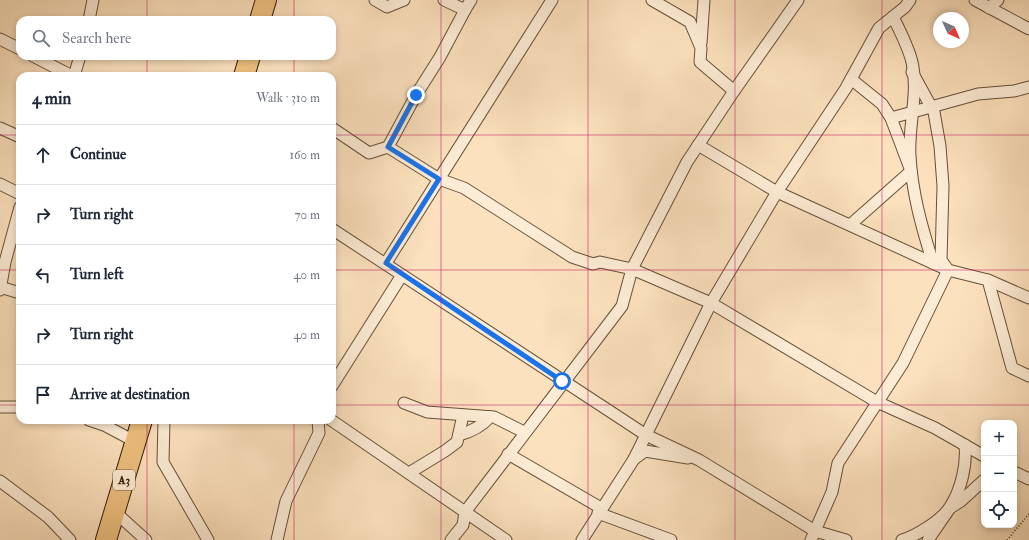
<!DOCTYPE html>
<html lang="en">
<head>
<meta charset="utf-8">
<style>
  body { margin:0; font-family:"IM FELL Double Pica",serif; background:#f2f2f3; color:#1f2937 }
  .controls { position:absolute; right:12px; bottom:12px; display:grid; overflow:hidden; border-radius:8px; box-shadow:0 2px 6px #0003 }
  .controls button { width:36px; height:36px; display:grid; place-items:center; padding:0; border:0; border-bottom:1px solid #e0e1e3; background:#fff; color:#1f2937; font:20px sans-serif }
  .compass { position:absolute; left:933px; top:12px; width:36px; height:36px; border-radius:50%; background:#fff; box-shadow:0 2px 6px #0003; rotate:135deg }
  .stop { position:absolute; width:12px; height:12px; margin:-9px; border:3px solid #1a73e8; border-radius:50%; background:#fff }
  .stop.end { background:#1a73e8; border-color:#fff; box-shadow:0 1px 4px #0008 }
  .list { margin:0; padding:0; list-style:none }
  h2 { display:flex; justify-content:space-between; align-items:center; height:52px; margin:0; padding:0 16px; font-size:17px }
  h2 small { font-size:13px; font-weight:400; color:#747a83 }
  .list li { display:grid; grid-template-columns:26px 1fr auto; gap:12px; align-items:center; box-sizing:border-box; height:60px; padding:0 16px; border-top:1px solid #e0e1e3 }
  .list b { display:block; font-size:15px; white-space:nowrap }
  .list em { font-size:13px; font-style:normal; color:#747a83 }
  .icon { flex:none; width:22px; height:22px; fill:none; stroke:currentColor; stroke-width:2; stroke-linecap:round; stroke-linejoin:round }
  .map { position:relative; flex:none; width:1029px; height:540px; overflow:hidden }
  .search { position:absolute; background:#fff; box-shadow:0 2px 6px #0003; left:16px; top:16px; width:320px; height:44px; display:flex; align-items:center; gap:10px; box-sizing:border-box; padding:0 14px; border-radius:12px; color:#747a83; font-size:15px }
  .panel { position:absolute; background:#fff; box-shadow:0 2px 6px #0003; left:16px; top:72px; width:320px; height:352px; border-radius:12px }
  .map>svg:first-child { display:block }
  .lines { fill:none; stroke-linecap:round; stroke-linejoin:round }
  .street-casing { stroke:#655037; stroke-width:13 }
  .highway-casing { stroke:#33200a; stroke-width:22 }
  .path { stroke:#33200a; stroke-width:1.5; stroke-dasharray:1 2; stroke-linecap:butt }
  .street { stroke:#fdecd5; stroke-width:11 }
  .highway { stroke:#eec07f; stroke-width:20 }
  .route { stroke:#1a73e8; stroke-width:5 }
  .grid { fill:none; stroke:#c2185b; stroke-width:1; stroke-opacity:0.55 }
  .labels { text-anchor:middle; stroke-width:3; stroke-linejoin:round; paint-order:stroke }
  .shield { fill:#fdecd5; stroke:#705d47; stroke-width:1 }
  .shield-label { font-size:12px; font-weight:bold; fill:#33200a }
</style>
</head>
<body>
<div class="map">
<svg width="1029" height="540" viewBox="0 0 1029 540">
  <rect width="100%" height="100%" fill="#fce1be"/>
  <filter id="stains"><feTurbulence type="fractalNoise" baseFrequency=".005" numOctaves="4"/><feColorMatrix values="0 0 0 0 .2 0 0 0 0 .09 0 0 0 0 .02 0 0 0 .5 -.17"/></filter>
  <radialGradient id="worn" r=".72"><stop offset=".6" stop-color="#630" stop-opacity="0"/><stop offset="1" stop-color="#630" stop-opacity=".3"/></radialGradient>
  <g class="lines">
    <defs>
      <g id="street">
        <polyline points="375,0 387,7 404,0"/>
        <polyline points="444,0 465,10 471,0"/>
        <polyline points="652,0 690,22 701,48 700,62 734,91"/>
        <polyline points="975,0 1029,29"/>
        <polyline points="989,8 998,0"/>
        <path d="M893,17C900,31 908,46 912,62C919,93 908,126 910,156C912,193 922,228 933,263"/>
        <polyline points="89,20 93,0"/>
        <polyline points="0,39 20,49"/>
        <polyline points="701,43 704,0"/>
        <polyline points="33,56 72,76"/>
        <polyline points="74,76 80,56"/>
        <polyline points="891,118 978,94 1014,91 1029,87"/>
        <polyline points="0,128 20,137"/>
        <polyline points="332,128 369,153 388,147 439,179 464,188 572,257 593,264 600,262 632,269 711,303 877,402 935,428 984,456"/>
        <polyline points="698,145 777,192 948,270 988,280 1012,368 1029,376"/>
        <polyline points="388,147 416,95 440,57 465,10"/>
        <polyline points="0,184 20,194"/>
        <polyline points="850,225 911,171 891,118 882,104 851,79"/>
        <polyline points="332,229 646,435 699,460 815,531 846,540"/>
        <polyline points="386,263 552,0"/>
        <polyline points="988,280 1029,298"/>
        <polyline points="0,287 20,293"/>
        <polyline points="0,290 5,262 20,207"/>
        <polyline points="332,386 402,275"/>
        <polyline points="404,403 427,412 494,417 524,432"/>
        <polyline points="0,407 20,407"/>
        <polyline points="89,420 104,425 136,442"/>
        <polyline points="164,420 163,462 208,540"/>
        <polyline points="331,420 506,540"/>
        <path d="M459,435C470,432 482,426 490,417"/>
        <polyline points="508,454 601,508"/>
        <polyline points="634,459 645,451 688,458"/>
        <polyline points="1014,472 1029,479"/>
        <polyline points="409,473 445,451 457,442 463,415"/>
        <polyline points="0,481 48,517 70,540"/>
        <polyline points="115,512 146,540"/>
        <polyline points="598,513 671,540"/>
        <polyline points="277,540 286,501 319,433 318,420"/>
        <polyline points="451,540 463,525 465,512 622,306 632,269 687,162 734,91 798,0"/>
        <polyline points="582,540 634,459 711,303 777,192 846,88 879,28 905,7 910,0"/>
        <polyline points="811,540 832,492 838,463 903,363 948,270 941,260 943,186 940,146 934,112 912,72"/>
        <path d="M902,540C916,536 942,520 950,507C961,490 967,465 965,445"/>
        <polyline points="928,540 950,508 961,501 984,480"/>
      </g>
      <g id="highway">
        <polyline points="260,20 266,0"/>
        <polyline points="244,76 250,56"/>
        <polyline points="106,540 142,420"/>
      </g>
    </defs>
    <use href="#street" class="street-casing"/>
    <use href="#highway" class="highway-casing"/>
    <polyline class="path" points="1007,540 1029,514"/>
    <use href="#street" class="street"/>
    <use href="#highway" class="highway"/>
  </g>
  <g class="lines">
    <polyline class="route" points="416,95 388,147 439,179 386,263 562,381"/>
  </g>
  <path class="grid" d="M147,0V20M294,0V20M441,0V540M588,0V540M735,0V540M882,0V540M147,56V76M294,56V76M0,135H20M332,135H1029M0,270H20M332,270H1029M0,405H20M332,405H1029M147,420V540M294,420V540"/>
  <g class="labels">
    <rect class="shield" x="113" y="470" width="22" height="20" rx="3"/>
    <g class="shield-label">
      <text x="124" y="484">A3</text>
    </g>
  </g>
  <rect width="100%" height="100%" filter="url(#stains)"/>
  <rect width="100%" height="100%" fill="url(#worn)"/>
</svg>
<div class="controls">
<button>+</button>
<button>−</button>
<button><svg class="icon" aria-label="locate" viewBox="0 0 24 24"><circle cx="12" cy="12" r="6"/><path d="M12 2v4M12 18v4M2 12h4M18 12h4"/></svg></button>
</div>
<svg class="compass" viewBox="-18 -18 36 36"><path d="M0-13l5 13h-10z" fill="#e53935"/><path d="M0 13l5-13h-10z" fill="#747a83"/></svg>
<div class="stop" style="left:562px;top:381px"></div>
<div class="stop end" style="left:416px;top:95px"></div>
<div class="search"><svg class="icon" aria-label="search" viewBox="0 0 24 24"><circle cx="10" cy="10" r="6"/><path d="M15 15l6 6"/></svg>Search here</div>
<section class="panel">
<h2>4 min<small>Walk · 310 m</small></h2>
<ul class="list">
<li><svg class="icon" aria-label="ahead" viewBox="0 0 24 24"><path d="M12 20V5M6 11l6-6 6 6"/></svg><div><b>Continue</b></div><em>160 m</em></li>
<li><svg class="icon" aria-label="right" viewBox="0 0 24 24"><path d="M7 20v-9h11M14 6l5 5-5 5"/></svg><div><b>Turn right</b></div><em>70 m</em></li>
<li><svg class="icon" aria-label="left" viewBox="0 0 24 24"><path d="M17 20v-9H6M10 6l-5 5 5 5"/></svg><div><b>Turn left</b></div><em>40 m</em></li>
<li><svg class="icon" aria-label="right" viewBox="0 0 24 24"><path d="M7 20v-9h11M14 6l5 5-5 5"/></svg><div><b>Turn right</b></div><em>40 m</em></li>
<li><svg class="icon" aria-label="arrive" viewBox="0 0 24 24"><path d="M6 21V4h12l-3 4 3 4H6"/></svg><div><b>Arrive at destination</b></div></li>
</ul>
</section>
</div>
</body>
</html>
